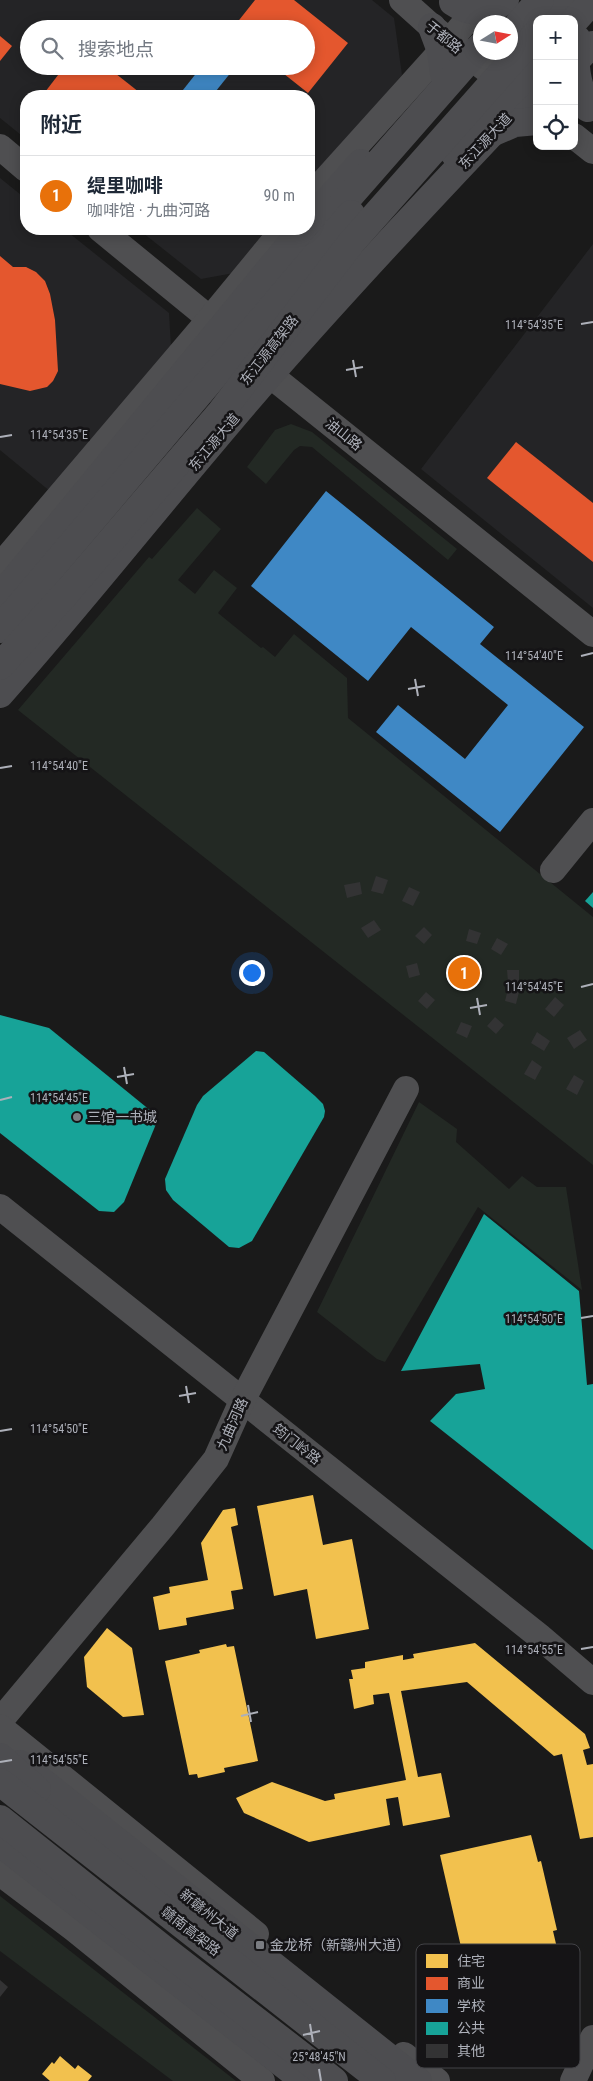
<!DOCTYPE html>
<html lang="zh">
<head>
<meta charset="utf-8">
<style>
  body { margin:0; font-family:"Roboto Condensed","Noto Sans SC",sans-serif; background:#f2f2f3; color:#1f2937 }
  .controls { position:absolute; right:15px; top:15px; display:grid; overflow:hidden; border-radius:10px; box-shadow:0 2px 12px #0003 }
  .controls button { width:45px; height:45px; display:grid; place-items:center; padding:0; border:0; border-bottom:1px solid #e0e1e3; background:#fff; color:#1f2937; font:25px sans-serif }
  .compass { position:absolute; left:473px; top:15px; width:45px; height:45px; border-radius:50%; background:#fff; box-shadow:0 2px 12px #0003; rotate:79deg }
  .you { position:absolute; left:251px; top:972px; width:18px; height:18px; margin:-12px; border:4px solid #fff; border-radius:50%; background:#1a73e8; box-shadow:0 0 0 8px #1a73e833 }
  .badge { display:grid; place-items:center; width:32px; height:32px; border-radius:50%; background:#7c3aed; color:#fff; font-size:16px; font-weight:700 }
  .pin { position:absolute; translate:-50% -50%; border:2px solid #fff; box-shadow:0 1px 5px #0006 }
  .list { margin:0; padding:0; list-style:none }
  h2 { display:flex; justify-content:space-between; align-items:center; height:65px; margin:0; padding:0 20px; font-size:21px }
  h2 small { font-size:16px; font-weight:400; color:#747a83 }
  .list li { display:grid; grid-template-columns:32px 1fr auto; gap:15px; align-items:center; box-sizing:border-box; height:80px; padding:0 20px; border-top:1px solid #e0e1e3 }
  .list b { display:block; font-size:19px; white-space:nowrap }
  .list p { margin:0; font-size:16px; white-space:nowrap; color:#747a83 }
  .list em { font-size:16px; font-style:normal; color:#747a83 }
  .icon { flex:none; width:28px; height:28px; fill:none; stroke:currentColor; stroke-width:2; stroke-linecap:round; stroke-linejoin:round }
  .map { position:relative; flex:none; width:593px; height:2081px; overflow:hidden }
  .search { position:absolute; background:#fff; box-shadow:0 2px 12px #0003; left:20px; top:20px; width:295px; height:55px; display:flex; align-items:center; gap:12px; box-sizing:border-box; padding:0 18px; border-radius:28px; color:#747a83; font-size:19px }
  .panel { position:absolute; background:#fff; box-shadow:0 2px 12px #0003; left:20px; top:90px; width:295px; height:145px; border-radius:20px }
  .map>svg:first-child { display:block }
  .built { fill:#242426; fill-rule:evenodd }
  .green { fill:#232924 }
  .homes { fill:#f2c14e }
  .shops { fill:#e4572e }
  .schools { fill:#3f88c5 }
  .public { fill:#17a398 }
  .building { fill:#333334 }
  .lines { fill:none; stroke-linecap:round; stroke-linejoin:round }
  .secondary { stroke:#4f4f51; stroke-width:26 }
  .primary { stroke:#4d4d50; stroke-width:28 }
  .highway { stroke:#4d4d50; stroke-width:28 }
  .highway-bridge { stroke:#4d4d50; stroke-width:28 }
  .ticks { fill:none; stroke:#adb0b9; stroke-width:2 }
  .poi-dot { fill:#7a7c81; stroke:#151416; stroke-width:2 }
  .labels { text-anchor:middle; stroke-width:5; stroke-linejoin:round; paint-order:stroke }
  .street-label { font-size:14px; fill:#adb0b9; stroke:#151416 }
  .poi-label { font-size:14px; fill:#adb0b9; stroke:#151416; text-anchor:start }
  .key { fill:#151416; stroke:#434347; stroke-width:1 }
  .key-label { font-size:14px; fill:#adb0b9 }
  .ticks-label { font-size:12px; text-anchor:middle; fill:#adb0b9; stroke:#151416; stroke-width:5; stroke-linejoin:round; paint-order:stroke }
</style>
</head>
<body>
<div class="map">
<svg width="593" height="2081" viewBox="0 0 593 2081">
  <rect width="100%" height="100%" fill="#1a1a1a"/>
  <g class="built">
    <path d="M0,0H372L394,18L402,75L309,185V96H26V139L0,118ZM29,29H306V66H29Z"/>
    <polygon points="0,178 26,199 26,229 64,229 169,313 171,347 51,492 0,450"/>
    <polygon points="138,229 271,229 234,273 201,279"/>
    <polygon points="593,244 593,608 421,469"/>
  </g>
  <g class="green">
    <polygon points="291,424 312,432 457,549 448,560 312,447 300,446 294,450 266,484 247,467 275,430"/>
    <polygon points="197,508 221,529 178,580 195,594 214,570 237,588 218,613 261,648 263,647 275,657 294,634 347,678 348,718 593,917 593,1165 18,710 149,557 152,559"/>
    <polygon points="419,1102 457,1129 456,1142 509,1189 522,1176 537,1187 566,1187 582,1290 478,1207 385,1362 377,1359 317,1312"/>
    <polygon points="0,1896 236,2081 173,2081 0,1951"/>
  </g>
  <g class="homes">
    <polygon points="313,1495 323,1545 352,1539 369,1629 316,1639 307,1589 274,1596 257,1506"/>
    <polygon points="235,1508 238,1525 231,1527 243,1589 231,1591 234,1609 186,1618 187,1625 159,1630 153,1597 170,1593 169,1587 208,1580 201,1543 223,1510"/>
    <polygon points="107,1628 132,1648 144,1715 123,1717 87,1687 84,1657"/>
    <polygon points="475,1643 585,1734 590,1748 583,1750 587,1765 593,1764 593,1837 580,1839 562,1754 554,1756 467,1682 401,1691 418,1777 441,1773 450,1817 403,1826 398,1797 386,1799 390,1825 309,1842 244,1813 236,1798 272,1782 325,1801 335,1799 334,1794 406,1780 389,1693 373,1695 374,1704 354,1709 349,1679 353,1679 351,1670 365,1668 365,1662 403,1655 403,1660 414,1658 413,1654"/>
    <polygon points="226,1644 227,1647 234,1646 258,1761 224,1768 225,1772 198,1778 197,1774 189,1775 165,1661 200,1653 199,1650"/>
    <polygon points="531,1835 538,1862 541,1861 557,1930 553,1931 560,1961 469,1982 440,1855"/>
    <polygon points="60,2056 75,2069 78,2065 92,2076 88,2081 50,2081 42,2074 52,2062 54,2064"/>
  </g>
  <g class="shops">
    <polygon points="255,0 294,0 348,43 308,93 274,66 306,66 306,29 232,29"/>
    <polygon points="0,36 12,46 0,61"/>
    <polygon points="65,66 106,66 144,96 42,96"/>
    <polygon points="0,256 13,267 26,267 36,272 45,281 50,294 55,320 58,371 53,381 47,387 30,391 0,384"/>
    <polygon points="516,442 593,503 593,562 487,478"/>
    <circle cx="464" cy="973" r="12"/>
  </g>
  <g class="schools">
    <polygon points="202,66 236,66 212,96 181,96 179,95"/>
    <polygon points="326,491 494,627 480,644 584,727 500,832 376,732 398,705 465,759 508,705 411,627 368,681 251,586"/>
  </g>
  <g class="public">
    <polygon points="593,892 593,908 585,901"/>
    <polygon points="0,1015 49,1028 151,1111 156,1124 124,1202 114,1212 99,1211 0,1133"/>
    <polygon points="256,1051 264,1052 315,1096 323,1104 325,1111 324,1117 252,1241 239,1248 229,1247 173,1200 166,1190 165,1179 197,1105 203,1096"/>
    <polygon points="484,1214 579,1291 587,1385 593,1384 593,1550 430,1421 456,1394 485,1389 480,1364 401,1371"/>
  </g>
  <g class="building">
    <polygon points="376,876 388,880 383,894 371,891"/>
    <polygon points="360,882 362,894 347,898 344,885"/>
    <polygon points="409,887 420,892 413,906 402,901"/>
    <polygon points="374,920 381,930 368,938 361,928"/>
    <polygon points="424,927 432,935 424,944 415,936"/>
    <polygon points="469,929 481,933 477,944 466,941"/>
    <polygon points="497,938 508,944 501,955 491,949"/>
    <polygon points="417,963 420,975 409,978 406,966"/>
    <polygon points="507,970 519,970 519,982 508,982"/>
    <polygon points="508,989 519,992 516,1004 505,1001"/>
    <polygon points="426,992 435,1000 427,1009 418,1001"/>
    <polygon points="555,997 564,1005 554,1017 545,1009"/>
    <polygon points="495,1017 504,1025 496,1034 487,1026"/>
    <polygon points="461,1022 472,1026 467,1038 456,1033"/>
    <polygon points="580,1030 587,1040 574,1049 567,1038"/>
    <polygon points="537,1032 550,1041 544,1051 531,1043"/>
    <polygon points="532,1060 542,1067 535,1080 524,1074"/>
    <polygon points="574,1075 584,1081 577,1095 566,1089"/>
    <polygon points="0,1980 8,1987 0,1997"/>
  </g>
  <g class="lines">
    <g class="secondary">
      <polyline points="402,0 432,27 514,91"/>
      <polyline points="574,64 593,44"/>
      <polyline points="574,136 593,151"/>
      <polyline points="0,147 26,169"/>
      <polyline points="309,198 437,56 484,0"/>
      <polyline points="100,229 210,319 270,375 593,634"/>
      <polyline points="0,566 210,319 284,229"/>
      <polyline points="553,870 593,821"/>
      <polyline points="0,1207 539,1636 593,1682"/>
      <polyline points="0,1721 163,1526 216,1459 242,1401 406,1089"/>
      <polyline points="0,1727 256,1934"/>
      <polyline points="0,1873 74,1929 262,2081"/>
      <polyline points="404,2055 437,2081"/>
      <polyline points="573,2081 593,2038"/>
    </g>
    <g class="primary">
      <polyline points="309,222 361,163"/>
      <polyline points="0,597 303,229"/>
      <path d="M0,694C93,589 179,478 271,373C357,275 447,180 537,85"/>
      <polyline points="20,1764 418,2081"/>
      <polyline points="0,1843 305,2081"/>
    </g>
    <g class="highway">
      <path d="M453,2C470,14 489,14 505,0"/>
      <polyline points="550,19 566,0"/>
      <polyline points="574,21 593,0"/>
      <polyline points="432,27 441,51 444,74"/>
      <polyline points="510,34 540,0"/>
      <path d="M577,39C573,64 577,85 588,108"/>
      <polyline points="494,132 515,123 537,121"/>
      <polyline points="0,1757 37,1790"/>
      <polyline points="0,1782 382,2081"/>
      <polyline points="0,1819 162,1948 334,2081"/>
    </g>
    <g class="highway-bridge">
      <polyline points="454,153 537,64"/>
      <polyline points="325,224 480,47"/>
      <polyline points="0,629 351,214"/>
      <polyline points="0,666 67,592 221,412 351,243 537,33"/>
    </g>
  </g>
  <path class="ticks" d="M581,324L593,322M353,360L356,377M346,370L363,367M0,437L12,435M581,656L593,653M415,679L418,696M408,689L425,686M0,768L12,766M581,987L593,984M477,998L480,1015M470,1008L487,1005M124,1067L127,1084M117,1077L134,1074M0,1100L12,1097M581,1318L593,1316M186,1386L189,1403M179,1396L196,1393M0,1431L12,1429M581,1649L593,1647M248,1705L251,1722M241,1716L258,1712M0,1762L12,1760M310,2024L313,2042M303,2035L320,2031M319,2069L321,2081"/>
  <g class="poi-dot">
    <circle cx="77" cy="1117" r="5"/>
    <rect x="255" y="1940" width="10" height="10" rx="2.5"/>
  </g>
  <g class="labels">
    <g class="street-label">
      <text transform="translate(444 37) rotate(39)" y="5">于都路</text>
      <text transform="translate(485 141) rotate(-47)" y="5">东江源大道</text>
      <text transform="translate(269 350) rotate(-52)" y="5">东江源高架路</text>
      <text transform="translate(344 434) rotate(39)" y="5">油山路</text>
      <text transform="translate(214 442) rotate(-50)" y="5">东江源大道</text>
      <text transform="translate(232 1424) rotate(-66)" y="5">九曲河路</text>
      <text transform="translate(297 1444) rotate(38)" y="5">筠门岭路</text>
      <text transform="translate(209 1914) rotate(39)" y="5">新赣州大道</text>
      <text transform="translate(191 1931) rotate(38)" y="5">赣南高架路</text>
    </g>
    <g class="poi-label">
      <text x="87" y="1122">三馆一书城</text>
      <text x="270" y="1950">金龙桥（新赣州大道）</text>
    </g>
  </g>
  <rect x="416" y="1944" width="164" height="124" rx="8" class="key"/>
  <rect x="426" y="1954" width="22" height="14" fill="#f2c14e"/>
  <rect x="426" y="1977" width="22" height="13" fill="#e4572e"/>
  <rect x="426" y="1999" width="22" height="14" fill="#3f88c5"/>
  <rect x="426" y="2022" width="22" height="13" fill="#17a398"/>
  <rect x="426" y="2044" width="22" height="14" fill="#333334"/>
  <g class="key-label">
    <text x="457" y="1966">住宅</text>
    <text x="457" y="1988">商业</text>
    <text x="457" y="2011">学校</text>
    <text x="457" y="2033">公共</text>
    <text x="457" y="2056">其他</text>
  </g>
  <g class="ticks-label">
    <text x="534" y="329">114°54'35"E</text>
    <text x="59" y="439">114°54'35"E</text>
    <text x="534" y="660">114°54'40"E</text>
    <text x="59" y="770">114°54'40"E</text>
    <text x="534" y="991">114°54'45"E</text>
    <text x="59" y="1102">114°54'45"E</text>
    <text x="534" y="1323">114°54'50"E</text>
    <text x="59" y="1433">114°54'50"E</text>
    <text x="534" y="1654">114°54'55"E</text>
    <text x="59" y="1764">114°54'55"E</text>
    <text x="319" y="2061">25°48'45"N</text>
  </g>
</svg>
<div class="controls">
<button>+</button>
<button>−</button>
<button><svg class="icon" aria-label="locate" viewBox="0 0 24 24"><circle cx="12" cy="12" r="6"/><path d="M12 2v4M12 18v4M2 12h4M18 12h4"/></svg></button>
</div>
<svg class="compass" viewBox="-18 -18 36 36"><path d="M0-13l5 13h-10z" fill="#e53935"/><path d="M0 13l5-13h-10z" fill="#747a83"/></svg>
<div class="you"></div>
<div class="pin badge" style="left:464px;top:973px;background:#e8710a">1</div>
<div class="search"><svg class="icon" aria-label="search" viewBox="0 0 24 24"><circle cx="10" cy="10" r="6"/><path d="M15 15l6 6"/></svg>搜索地点</div>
<section class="panel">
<h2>附近<small></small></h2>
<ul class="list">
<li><span class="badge" style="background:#e8710a">1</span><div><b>缇里咖啡</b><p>咖啡馆 · 九曲河路</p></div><em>90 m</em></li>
</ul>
</section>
</div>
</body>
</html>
